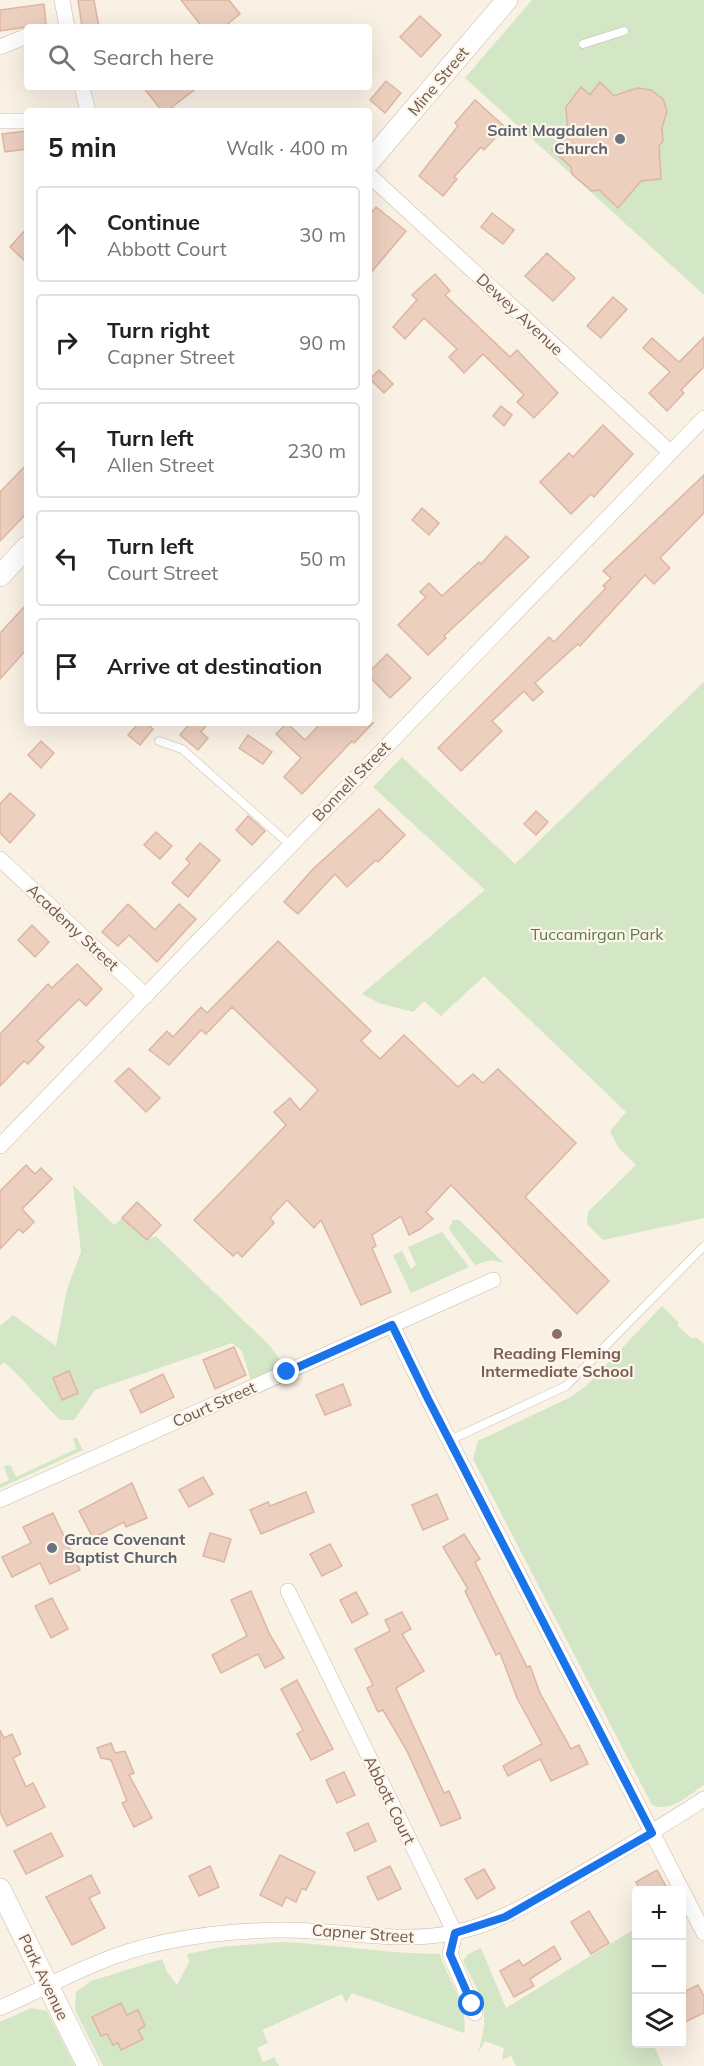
<!DOCTYPE html>
<html lang="en">
<head>
<meta charset="utf-8">
<style>
  body { margin:0; font-family:Mulish,sans-serif; background:#f6f6f6; color:#202124 }
  .controls { position:absolute; right:18px; bottom:18px; display:grid; overflow:hidden; border-radius:6px; box-shadow:0 6px 24px #0002 }
  .controls button { width:54px; height:54px; display:grid; place-items:center; padding:0; border:0; border-bottom:2px solid #e0e0e0; background:#fff; color:#202124; font:30px sans-serif }
  .stop { position:absolute; width:18px; height:18px; margin:-14px; border:4px solid #1a73e8; border-radius:50%; background:#fff }
  .stop.end { background:#1a73e8; border-color:#fff; box-shadow:0 2px 6px #0008 }
  .list { margin:0; padding:0; list-style:none }
  h2 { display:flex; justify-content:space-between; align-items:center; height:78px; margin:0; padding:0 24px; font-size:26px }
  h2 small { font-size:20px; font-weight:400; color:#757577 }
  .list li { display:grid; grid-template-columns:39px 1fr auto; gap:18px; align-items:center; box-sizing:border-box; height:96px; margin:0 12px 12px; padding:0 12px; border:2px solid #e0e0e0; border-radius:6px }
  .list b { display:block; font-size:22px; white-space:nowrap }
  .list p { margin:0; font-size:20px; white-space:nowrap; color:#757577 }
  .list em { font-size:20px; font-style:normal; color:#757577 }
  .icon { flex:none; width:33px; height:33px; fill:none; stroke:currentColor; stroke-width:2; stroke-linecap:round; stroke-linejoin:round }
  .map { position:relative; flex:none; width:704px; height:2066px; overflow:hidden }
  .search { position:absolute; background:#fff; box-shadow:0 6px 24px #0002; left:24px; top:24px; width:348px; height:66px; display:flex; align-items:center; gap:15px; box-sizing:border-box; padding:0 21px; border-radius:6px; color:#757577; font-size:22px }
  .panel { position:absolute; background:#fff; box-shadow:0 6px 24px #0002; left:24px; top:108px; width:348px; height:618px; border-radius:6px }
  .map>svg:first-child { display:block }
  .green { fill:#d3e6c5 }
  .building { fill:#eccfbf; stroke:#ddb6a1; stroke-width:1.5 }
  .lines { fill:none; stroke-linecap:round; stroke-linejoin:round }
  .lane-casing { stroke:#cab8ac; stroke-width:9 }
  .street-casing { stroke:#cab8ac; stroke-width:16 }
  .secondary-casing { stroke:#cfbaad; stroke-width:22 }
  .lane { stroke:#fff; stroke-width:8 }
  .street { stroke:#fff; stroke-width:15 }
  .secondary { stroke:#fff; stroke-width:21 }
  .route { stroke:#1a73e8; stroke-width:8 }
  .worship-dot { fill:#6b7280; stroke:#fdf5ea; stroke-width:2 }
  .education-dot { fill:#8d6e63; stroke:#fdf5ea; stroke-width:2 }
  .labels { text-anchor:middle; stroke-width:4.5; stroke-linejoin:round; paint-order:stroke }
  .street-label { font-size:16px; fill:#70584d; stroke:#fdf5ea }
  .worship-label { font-size:16px; font-weight:bold; fill:#5b616d; stroke:#fdf5ea; text-anchor:end }
  .park-label { font-size:16px; fill:#597a49; stroke:#fdf5ea }
  .education-label { font-size:16px; font-weight:bold; fill:#785e54; stroke:#fdf5ea }
</style>
</head>
<body>
<div class="map">
<svg width="704" height="2066" viewBox="0 0 704 2066">
  <rect width="100%" height="100%" fill="#faf1e5"/>
  <g class="green">
    <polygon points="532,0 704,0 704,295 465,78"/>
    <polygon points="704,682 704,1218 603,1240 587,1224 588,1212 636,1165 618,1147 610,1131 626,1112 484,976 441,1016 424,1001 413,1012 379,1003 362,994 485,890 373,787 402,757 515,864"/>
    <path d="M73,1185L114,1225L122,1218L147,1240L156,1236L269,1345L287,1369L253,1387L242,1351L232,1343L95,1390L74,1420H60C40,1401 25,1380 4,1362L0,1366V1326L13,1315L56,1346L67,1289L81,1252Z"/>
    <polygon points="453,1220 459,1220 504,1263 491,1260 475,1265 449,1229"/>
    <polygon points="442,1232 469,1267 411,1293 393,1255 402,1251 411,1269 416,1265 408,1247"/>
    <path d="M662,1306L678,1322V1326L691,1338H697L704,1344V1785C688,1795 672,1813 652,1805L473,1459L478,1441L571,1397L587,1385Z"/>
    <polygon points="73,1438 77,1438 83,1450 0,1488 0,1484 9,1480 4,1467 7,1465 11,1466 16,1477 76,1449"/>
    <path d="M636,1928V1993L633,1995L636,2004V2044H653L663,2066H516L511,2056L502,2060L504,2048L485,2041L478,2053C491,2009 482,1999 463,1961L468,1954L481,1948L506,2008Z"/>
    <path d="M281,1942C334,1944 387,1954 440,1954C448,1982 469,2003 464,2033L352,1993L346,2003L342,1994L262,2030L268,2043L257,2048L263,2062L274,2057L279,2066H103L75,2010L76,1992L91,1981L162,1959L167,1972L177,1985L189,1962L187,1954L221,1947Z"/>
    <polygon points="31,2008 47,2011 75,2066 0,2066 0,2022"/>
  </g>
  <g class="building">
    <polygon points="78,0 94,0 99,27 82,27"/>
    <polygon points="181,0 229,0 240,14 224,27 202,27"/>
    <polygon points="44,4 46,24 0,31 0,10"/>
    <polygon points="420,16 441,35 421,57 400,37"/>
    <polygon points="386,81 401,93 385,113 370,100"/>
    <polygon points="600,82 614,96 637,88 651,90 663,99 667,111 662,128 663,141 659,146 661,179 641,181 618,208 599,190 592,191 572,174 571,167 552,150 568,133 566,107 581,87 590,95"/>
    <polygon points="143,87 198,87 167,111 162,111"/>
    <polygon points="475,100 505,127 484,150 481,147 454,177 457,179 443,196 419,176 458,126 455,123"/>
    <polygon points="27,131 27,149 5,152 2,134"/>
    <polygon points="376,207 406,231 369,275 369,216"/>
    <polygon points="492,213 514,230 503,244 481,227"/>
    <polygon points="27,228 27,263 10,247"/>
    <polygon points="547,253 575,278 553,301 525,276"/>
    <polygon points="435,274 450,291 445,295 510,357 517,350 558,393 534,418 517,402 524,395 483,354 464,373 449,357 457,349 424,318 405,339 393,327 417,300 412,295"/>
    <polygon points="613,297 627,309 601,338 587,326"/>
    <polygon points="704,337 704,367 681,390 684,393 667,411 649,393 670,372 643,348 652,338 679,362"/>
    <polygon points="379,370 393,384 384,393 370,379"/>
    <polygon points="501,406 512,415 504,426 493,416"/>
    <polygon points="603,425 633,454 594,497 591,494 571,514 540,482 569,453 573,457"/>
    <polygon points="27,464 27,513 0,541 0,492"/>
    <polygon points="704,475 704,513 660,558 670,568 654,584 645,575 580,646 578,644 535,683 543,692 533,701 524,691 492,721 502,731 461,771 438,748 549,637 554,642 606,588 603,586 611,578 603,571"/>
    <polygon points="422,508 439,523 429,535 412,520"/>
    <polygon points="506,536 529,557 444,636 446,638 428,655 398,625 426,597 420,592 429,583 442,596 479,562 481,564"/>
    <polygon points="27,604 27,649 0,679 0,633"/>
    <polygon points="387,654 411,678 390,698 369,676 369,672"/>
    <polygon points="139,723 146,723 153,729 140,745 128,735"/>
    <polygon points="190,723 208,723 201,732 208,738 198,750 180,735"/>
    <polygon points="287,723 305,740 321,723 373,723 354,743 352,741 302,794 284,777 301,758 276,734"/>
    <polygon points="248,735 272,752 263,764 239,748"/>
    <polygon points="41,741 54,753 41,768 28,755"/>
    <polygon points="10,793 35,815 10,843 0,833 0,804"/>
    <polygon points="379,809 405,835 378,862 376,860 347,887 335,874 298,914 284,902 313,869"/>
    <polygon points="536,811 548,822 536,835 524,824"/>
    <polygon points="248,816 265,831 252,845 236,830"/>
    <polygon points="156,832 172,846 160,859 144,845"/>
    <polygon points="200,843 220,860 188,897 172,883 190,863 186,859"/>
    <polygon points="128,904 155,930 179,904 196,919 157,962 129,935 118,946 102,932"/>
    <polygon points="32,925 49,942 35,957 18,940"/>
    <polygon points="278,941 371,1031 361,1041 380,1059 404,1035 458,1087 473,1074 483,1083 498,1069 576,1143 525,1197 609,1281 577,1314 451,1185 426,1212 433,1219 420,1229 409,1235 401,1216 372,1235 376,1246 372,1248 391,1292 361,1305 321,1220 314,1228 287,1200 270,1218 274,1223 242,1257 237,1252 233,1256 194,1220 286,1125 274,1112 290,1098 300,1110 318,1090 232,1007 206,1034 201,1030 169,1065 149,1050 167,1031 173,1037 201,1007 207,1013"/>
    <polygon points="77,964 102,989 86,1006 79,999 37,1041 44,1047 28,1064 24,1061 0,1086 0,1034 48,984 52,988"/>
    <polygon points="129,1068 160,1098 146,1112 115,1081"/>
    <polygon points="26,1165 35,1174 41,1168 52,1179 22,1209 34,1222 23,1233 19,1229 0,1249 0,1191"/>
    <polygon points="137,1202 161,1225 147,1240 122,1218"/>
    <polygon points="234,1347 246,1375 215,1389 203,1360"/>
    <polygon points="69,1371 78,1393 62,1400 53,1378"/>
    <polygon points="163,1374 174,1397 141,1413 130,1390"/>
    <polygon points="343,1384 351,1405 325,1415 316,1395"/>
    <polygon points="203,1477 213,1494 189,1507 179,1490"/>
    <polygon points="132,1483 147,1518 126,1527 124,1522 93,1538 79,1511"/>
    <polygon points="306,1492 314,1512 261,1534 250,1510 268,1502 270,1506"/>
    <polygon points="437,1494 448,1519 423,1530 412,1505"/>
    <polygon points="53,1513 80,1570 50,1584 40,1563 12,1577 2,1557 31,1543 23,1527"/>
    <polygon points="210,1533 231,1539 224,1562 203,1556"/>
    <polygon points="464,1534 480,1559 475,1562 527,1667 530,1666 540,1693 571,1749 579,1745 588,1764 551,1781 540,1759 508,1776 503,1766 542,1744 517,1698 500,1653 496,1655 465,1591 468,1589 443,1547"/>
    <polygon points="330,1544 342,1566 322,1576 310,1554"/>
    <polygon points="251,1591 270,1635 284,1658 265,1668 258,1654 221,1673 212,1655 247,1636 231,1600"/>
    <polygon points="356,1592 368,1614 352,1623 340,1600"/>
    <polygon points="52,1598 68,1629 51,1638 35,1606"/>
    <polygon points="402,1612 411,1629 402,1634 424,1671 396,1688 444,1793 449,1791 461,1818 441,1826 407,1751 383,1710 378,1712 367,1688 373,1685 355,1649 390,1631 385,1620"/>
    <polygon points="297,1680 333,1749 311,1760 297,1734 303,1730 281,1689"/>
    <polygon points="0,1730 4,1738 12,1734 21,1754 13,1758 26,1787 33,1783 45,1807 7,1826 0,1812"/>
    <polygon points="111,1743 115,1753 125,1751 134,1773 129,1775 152,1818 134,1827 122,1803 127,1801 111,1760 101,1758 97,1748"/>
    <polygon points="344,1772 355,1795 337,1803 326,1780"/>
    <polygon points="368,1823 376,1841 355,1851 347,1833"/>
    <polygon points="51,1833 63,1856 26,1874 14,1851"/>
    <polygon points="280,1855 315,1872 306,1890 302,1888 296,1902 286,1897 282,1906 260,1895"/>
    <polygon points="210,1866 219,1887 199,1896 189,1876"/>
    <polygon points="390,1866 401,1889 378,1900 367,1877"/>
    <polygon points="484,1869 495,1888 477,1899 465,1879"/>
    <polygon points="657,1870 668,1890 640,1890 636,1882"/>
    <polygon points="91,1875 100,1893 89,1898 105,1928 72,1945 46,1897"/>
    <polygon points="589,1911 609,1943 591,1954 571,1922"/>
    <polygon points="554,1946 561,1959 530,1979 534,1986 514,1997 500,1971 519,1960 523,1966"/>
    <polygon points="698,1985 704,1996 704,2013 681,2024 681,1993"/>
    <polygon points="121,2003 127,2015 138,2010 145,2026 138,2030 143,2039 121,2050 118,2043 113,2045 107,2034 101,2036 92,2017"/>
  </g>
  <g class="lines">
    <defs>
      <g id="lane">
        <polyline points="583,44 624,31"/>
        <polyline points="159,741 182,749 289,844"/>
        <polyline points="450,1440 566,1386 704,1246"/>
      </g>
      <g id="street">
        <polyline points="62,0 67,27"/>
        <polyline points="0,47 27,36"/>
        <polyline points="82,87 88,111"/>
        <polyline points="0,121 27,121"/>
        <polyline points="369,175 670,452"/>
        <polyline points="0,859 146,996"/>
        <polyline points="0,1146 704,418"/>
        <polyline points="392,1325 428,1399 704,1933"/>
        <polyline points="0,1500 493,1280"/>
        <polyline points="288,1591 455,1933 450,1954 475,2013"/>
        <path d="M0,2008C32,1994 63,1977 95,1964C152,1939 220,1931 281,1930C340,1929 398,1945 457,1932C499,1923 535,1900 572,1879C617,1853 661,1827 704,1799"/>
      </g>
      <g id="secondary">
        <polyline points="369,162 507,0"/>
        <polyline points="0,576 27,547"/>
        <polyline points="0,1889 88,2066"/>
      </g>
    </defs>
    <use href="#lane" class="lane-casing"/>
    <use href="#street" class="street-casing"/>
    <use href="#secondary" class="secondary-casing"/>
    <use href="#lane" class="lane"/>
    <use href="#street" class="street"/>
    <use href="#secondary" class="secondary"/>
  </g>
  <g class="lines">
    <polyline class="route" points="287,1372 392,1325 428,1399 652,1833 505,1917 455,1933 450,1954 472,2004"/>
  </g>
  <g class="worship-dot">
    <circle cx="620" cy="139" r="6"/>
    <circle cx="52" cy="1548" r="6"/>
  </g>
  <circle class="education-dot" cx="557" cy="1334" r="6"/>
  <g class="labels">
    <g class="street-label">
      <text transform="translate(438 81) rotate(-50)" y="6">Mine Street</text>
      <text transform="translate(520 314) rotate(43)" y="6">Dewey Avenue</text>
      <text transform="translate(351 781) rotate(-46)" y="6">Bonnell Street</text>
      <text transform="translate(73 927) rotate(43)" y="6">Academy Street</text>
      <text transform="translate(214 1404) rotate(-24)" y="6">Court Street</text>
      <text transform="translate(390 1800) rotate(64)" y="6">Abbott Court</text>
      <text transform="translate(363 1933) rotate(4)" y="6">Capner Street</text>
      <text transform="translate(44 1977) rotate(64)" y="6">Park Avenue</text>
    </g>
    <g class="worship-label">
      <text x="608" y="136">Saint Magdalen<tspan x="608" dy="18">Church</tspan></text>
      <text x="64" y="1545" text-anchor="start">Grace Covenant<tspan x="64" dy="18">Baptist Church</tspan></text>
    </g>
    <g class="park-label">
      <text x="597" y="940">Tuccamirgan Park</text>
    </g>
    <g class="education-label">
      <text x="557" y="1359">Reading Fleming<tspan x="557" dy="18">Intermediate School</tspan></text>
    </g>
  </g>
</svg>
<div class="controls">
<button>+</button>
<button>−</button>
<button><svg class="icon" aria-label="layers" viewBox="0 0 24 24"><path d="M12 4l9 5-9 5-9-5zM3 14l9 5 9-5"/></svg></button>
</div>
<div class="stop" style="left:472px;top:2004px"></div>
<div class="stop end" style="left:287px;top:1372px"></div>
<div class="search"><svg class="icon" aria-label="search" viewBox="0 0 24 24"><circle cx="10" cy="10" r="6"/><path d="M15 15l6 6"/></svg>Search here</div>
<section class="panel">
<h2>5 min<small>Walk · 400 m</small></h2>
<ul class="list">
<li><svg class="icon" aria-label="ahead" viewBox="0 0 24 24"><path d="M12 20V5M6 11l6-6 6 6"/></svg><div><b>Continue</b><p>Abbott Court</p></div><em>30 m</em></li>
<li><svg class="icon" aria-label="right" viewBox="0 0 24 24"><path d="M7 20v-9h11M14 6l5 5-5 5"/></svg><div><b>Turn right</b><p>Capner Street</p></div><em>90 m</em></li>
<li><svg class="icon" aria-label="left" viewBox="0 0 24 24"><path d="M17 20v-9H6M10 6l-5 5 5 5"/></svg><div><b>Turn left</b><p>Allen Street</p></div><em>230 m</em></li>
<li><svg class="icon" aria-label="left" viewBox="0 0 24 24"><path d="M17 20v-9H6M10 6l-5 5 5 5"/></svg><div><b>Turn left</b><p>Court Street</p></div><em>50 m</em></li>
<li><svg class="icon" aria-label="arrive" viewBox="0 0 24 24"><path d="M6 21V4h12l-3 4 3 4H6"/></svg><div><b>Arrive at destination</b></div></li>
</ul>
</section>
</div>
</body>
</html>
